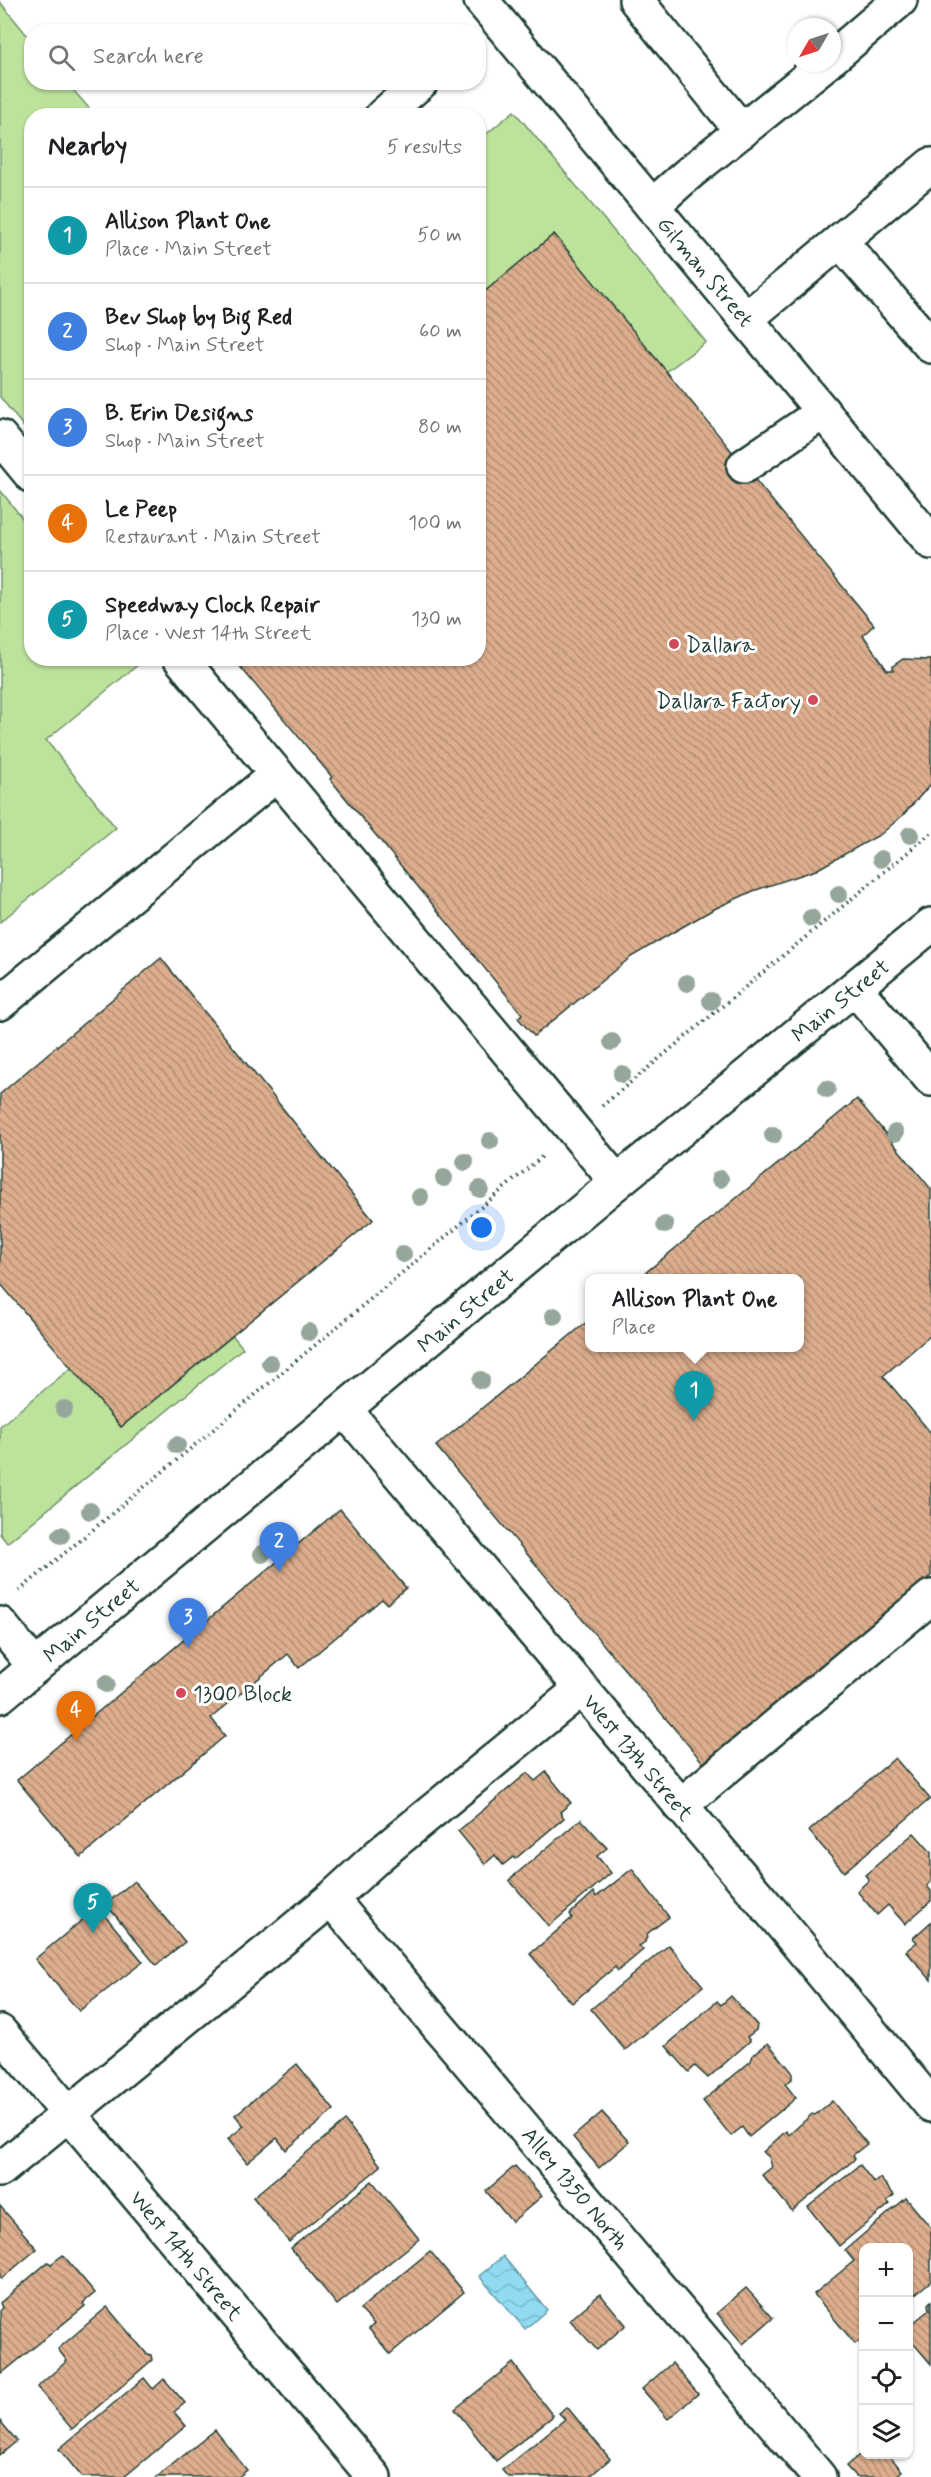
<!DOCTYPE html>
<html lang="en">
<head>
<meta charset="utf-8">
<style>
  body { margin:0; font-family:Mynerve,sans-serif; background:#f6f6f6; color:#202124 }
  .controls { position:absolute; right:18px; bottom:18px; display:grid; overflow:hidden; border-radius:12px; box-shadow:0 2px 4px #0004 }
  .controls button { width:54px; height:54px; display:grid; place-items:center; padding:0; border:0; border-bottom:2px solid #e0e0e0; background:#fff; color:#202124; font:30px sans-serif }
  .compass { position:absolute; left:787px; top:18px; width:54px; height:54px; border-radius:50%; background:#fff; box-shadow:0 2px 4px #0004; rotate:231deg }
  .you { position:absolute; left:482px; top:1228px; width:21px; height:21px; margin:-15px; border:4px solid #fff; border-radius:50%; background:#1a73e8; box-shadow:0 0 0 9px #1a73e833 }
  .badge { display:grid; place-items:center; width:39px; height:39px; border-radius:50%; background:#2563eb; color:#fff; font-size:20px; font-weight:700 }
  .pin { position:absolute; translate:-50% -50px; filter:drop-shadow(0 2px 3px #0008) }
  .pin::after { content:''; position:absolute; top:32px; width:21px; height:18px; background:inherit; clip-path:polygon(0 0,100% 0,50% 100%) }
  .popup { position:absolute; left:585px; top:1274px; width:219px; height:78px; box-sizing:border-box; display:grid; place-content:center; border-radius:12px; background:#fff; filter:drop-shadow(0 2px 4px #0005); font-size:20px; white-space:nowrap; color:#757577 }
  .popup b { font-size:22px; color:#202124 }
  .popup::after { content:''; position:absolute; left:50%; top:100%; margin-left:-12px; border:12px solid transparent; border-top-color:#fff }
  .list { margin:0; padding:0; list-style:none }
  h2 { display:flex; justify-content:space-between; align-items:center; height:78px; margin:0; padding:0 24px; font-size:26px }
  h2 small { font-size:20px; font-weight:400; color:#757577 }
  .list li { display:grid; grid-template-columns:39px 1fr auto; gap:18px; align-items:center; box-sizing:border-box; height:96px; padding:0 24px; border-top:2px solid #e0e0e0 }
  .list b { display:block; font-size:22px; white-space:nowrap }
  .list p { margin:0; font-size:20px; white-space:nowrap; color:#757577 }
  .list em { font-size:20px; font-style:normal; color:#757577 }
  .icon { flex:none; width:33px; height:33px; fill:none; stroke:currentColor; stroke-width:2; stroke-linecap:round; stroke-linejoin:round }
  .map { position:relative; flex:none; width:931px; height:2477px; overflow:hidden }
  .search { position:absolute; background:#fff; box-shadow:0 2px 4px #0004; left:24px; top:24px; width:462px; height:66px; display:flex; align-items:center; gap:15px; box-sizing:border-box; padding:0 21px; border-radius:24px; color:#757577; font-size:22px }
  .panel { position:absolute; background:#fff; box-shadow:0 2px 4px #0004; left:24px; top:108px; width:462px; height:558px; border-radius:24px }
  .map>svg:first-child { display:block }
  .grass { fill:#bde29c; stroke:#6e9068; stroke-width:1.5 }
  .water { fill:url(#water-waves); stroke:#639ba6; stroke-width:1.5 }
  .building { fill:url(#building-back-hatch); stroke:#1f3d34; stroke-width:1.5 }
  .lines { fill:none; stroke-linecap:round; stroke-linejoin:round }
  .minor-casing { stroke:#1f3d34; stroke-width:38 }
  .path { stroke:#1f3d34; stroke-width:4; stroke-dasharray:1.5 4.5; stroke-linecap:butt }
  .minor { stroke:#fff; stroke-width:33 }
  .tree { fill:#95a69b }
  .poi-dot { fill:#d1495b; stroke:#fff; stroke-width:2 }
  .labels { text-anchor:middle; stroke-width:6; stroke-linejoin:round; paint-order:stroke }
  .street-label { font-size:22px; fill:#1f3d34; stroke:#fff }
  .poi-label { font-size:22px; fill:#1f3d34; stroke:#fff; text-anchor:start }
</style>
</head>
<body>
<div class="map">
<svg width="931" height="2477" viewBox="0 0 931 2477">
  <defs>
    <pattern id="water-waves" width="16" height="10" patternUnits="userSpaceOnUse" patternTransform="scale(1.5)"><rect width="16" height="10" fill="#90daf2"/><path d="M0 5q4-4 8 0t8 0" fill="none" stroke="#7cbcd0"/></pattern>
    <pattern id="building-back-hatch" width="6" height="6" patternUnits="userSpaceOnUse" patternTransform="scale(1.5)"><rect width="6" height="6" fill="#ddae8e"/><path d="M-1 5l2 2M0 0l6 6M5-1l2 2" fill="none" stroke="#b38f75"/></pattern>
  </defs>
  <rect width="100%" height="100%" fill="#fff"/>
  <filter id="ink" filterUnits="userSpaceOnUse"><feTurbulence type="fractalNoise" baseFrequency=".0167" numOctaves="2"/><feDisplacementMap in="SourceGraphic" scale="12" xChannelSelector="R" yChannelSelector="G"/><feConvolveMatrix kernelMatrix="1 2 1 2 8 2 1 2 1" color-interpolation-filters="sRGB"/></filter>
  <g filter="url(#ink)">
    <g class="grass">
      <polygon points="0,2 31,40 32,82 67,83 95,115 32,116 31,436 0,397"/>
      <polygon points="514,111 706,342 666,372 554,234 479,297 479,140"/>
      <polygon points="0,490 31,529 32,658 135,659 139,664 46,740 116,828 0,922"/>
      <polygon points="233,1336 243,1348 7,1543 0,1534 0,1426 71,1368 121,1427"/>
    </g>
    <polygon class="water" points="503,2256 547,2310 525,2329 479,2276"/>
    <g class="building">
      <polygon points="554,234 874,625 863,635 887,670 893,670 893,666 903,659 931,660 931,784 903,815 881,834 816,870 753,891 712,910 670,934 631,957 534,1036 518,1018 522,1014 330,779 332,777 233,658 478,658 478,297"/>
      <polygon points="161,958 373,1220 121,1427 0,1283 0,1094"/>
      <polygon points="857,1099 931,1189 931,1335 883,1376 931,1433 931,1576 705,1765 436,1446 589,1320 589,1348 799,1348 799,1278 639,1278"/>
      <polygon points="340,1509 406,1588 387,1604 382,1599 299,1668 288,1654 211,1718 225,1736 81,1857 17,1780"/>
      <polygon points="895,1758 930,1799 844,1872 809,1831"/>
      <polygon points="546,1772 571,1803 560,1812 564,1818 515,1859 513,1857 503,1865 495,1855 485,1864 458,1831 527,1773 535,1781"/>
      <polygon points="581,1819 607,1848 597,1856 611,1873 549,1926 509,1880"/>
      <polygon points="914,1833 931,1852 931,1882 927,1886 931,1891 931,1901 905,1924 888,1905 877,1915 857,1891 869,1880 865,1875"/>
      <polygon points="632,1869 669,1917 648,1933 645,1942 639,1946 643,1950 618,1971 615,1967 572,2003 530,1954 572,1918 570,1914 594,1892 596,1897"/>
      <polygon points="134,1881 185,1942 156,1965 106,1904"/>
      <polygon points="98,1907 143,1962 79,2011 35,1959"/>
      <polygon points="931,1922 931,1980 906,1951 917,1942 913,1938"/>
      <polygon points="669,1945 703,1986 625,2050 591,2009"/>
      <polygon points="731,1996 757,2025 756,2030 747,2037 750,2041 708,2078 695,2066 689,2072 666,2046 717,2001 721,2005"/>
      <polygon points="768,2043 792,2072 792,2079 785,2084 796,2098 749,2137 742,2127 731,2136 703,2101 751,2061 753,2055"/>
      <polygon points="297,2064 334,2110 286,2150 277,2138 247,2163 228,2139 244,2126 235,2115"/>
      <polygon points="832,2101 867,2144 853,2155 855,2159 792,2211 762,2175 772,2167 769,2157 763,2152 786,2131 789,2135 812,2114 815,2115"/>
      <polygon points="602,2112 629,2142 599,2168 573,2137"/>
      <polygon points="345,2121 381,2166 289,2242 253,2197"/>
      <polygon points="860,2165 874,2183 880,2178 894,2195 887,2201 890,2204 839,2246 808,2207"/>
      <polygon points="515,2166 542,2196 512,2222 486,2191"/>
      <polygon points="372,2181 419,2239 337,2305 291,2248"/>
      <polygon points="906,2198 931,2228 931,2281 908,2300 908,2248 864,2248 864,2337 855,2344 814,2294 854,2261 845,2250"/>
      <polygon points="0,2206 37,2249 1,2279 0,2278"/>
      <polygon points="430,2251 464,2292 390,2354 369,2329 374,2324 360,2309"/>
      <polygon points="63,2255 95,2293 83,2303 85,2306 1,2374 0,2310 2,2308 0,2303 48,2262 51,2264"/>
      <polygon points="746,2288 773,2318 743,2344 717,2313"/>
      <polygon points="600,2294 626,2325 597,2350 570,2320"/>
      <polygon points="931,2301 931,2364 908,2337 908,2327 929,2310 928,2304"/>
      <polygon points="107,2307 146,2353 151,2355 152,2360 72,2429 37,2387 67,2361 58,2349"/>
      <polygon points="513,2363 553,2416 496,2461 455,2409"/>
      <polygon points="672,2363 698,2394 668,2419 642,2389"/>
      <polygon points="144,2378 153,2389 164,2379 185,2403 174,2412 186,2426 124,2477 82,2477 59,2449"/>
      <polygon points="567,2407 610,2459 589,2477 508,2477 502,2470 565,2419 559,2413"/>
      <polygon points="0,2421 17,2441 0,2455"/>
      <polygon points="215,2430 247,2470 238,2477 157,2477"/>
      <polygon points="864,2451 864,2454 888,2454 902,2471 895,2477 856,2477 846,2466"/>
    </g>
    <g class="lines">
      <defs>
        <g id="minor">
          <polyline points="481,0 931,542"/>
          <polyline points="636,0 742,131"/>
          <polyline points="832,58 900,0"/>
          <polyline points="382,116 421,82"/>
          <polyline points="652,206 688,174 826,63"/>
          <polyline points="840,241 931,346"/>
          <polyline points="746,319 931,165"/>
          <polyline points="0,437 32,476"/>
          <polyline points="744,466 823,412"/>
          <polyline points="180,658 617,1182"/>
          <polyline points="855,988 931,1079"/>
          <polyline points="0,1003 277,774"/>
          <polyline points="345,1410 774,1915 931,2105"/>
          <polyline points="0,1624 35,1667"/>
          <polyline points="0,1696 617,1182 931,925"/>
          <polyline points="680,1806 931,1597"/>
          <polyline points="331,1899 819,2477"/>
          <polyline points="0,2032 374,2477"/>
          <polyline points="0,2170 331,1899 379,1855 581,1689"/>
        </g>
      </defs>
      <use href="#minor" class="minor-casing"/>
      <g class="path">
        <polyline points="602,1106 931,833"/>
        <polyline points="19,1591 544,1155"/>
      </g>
      <use href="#minor" class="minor"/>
    </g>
    <g class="tree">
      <circle cx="910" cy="835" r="9"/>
      <circle cx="881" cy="859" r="9"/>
      <circle cx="839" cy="894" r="9"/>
      <circle cx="811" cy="918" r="9"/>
      <circle cx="687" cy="983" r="9"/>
      <circle cx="711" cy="1001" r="9"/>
      <circle cx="612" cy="1042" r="9"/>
      <circle cx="622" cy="1074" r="9"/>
      <circle cx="827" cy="1089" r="9"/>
      <circle cx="895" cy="1133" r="9"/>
      <circle cx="773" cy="1135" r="9"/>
      <circle cx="490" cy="1141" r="9"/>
      <circle cx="465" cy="1162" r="9"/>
      <circle cx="444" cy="1178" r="9"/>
      <circle cx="720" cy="1179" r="9"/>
      <circle cx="480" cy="1189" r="9"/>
      <circle cx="420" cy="1197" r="9"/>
      <circle cx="665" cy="1225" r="9"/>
      <circle cx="403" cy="1254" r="9"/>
      <circle cx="554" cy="1316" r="9"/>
      <circle cx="309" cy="1332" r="9"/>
      <circle cx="270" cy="1363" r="9"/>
      <circle cx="481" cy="1380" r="9"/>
      <circle cx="64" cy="1409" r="9"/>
      <circle cx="177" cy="1445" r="9"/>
      <circle cx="90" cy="1511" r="9"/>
      <circle cx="61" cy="1535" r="9"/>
      <circle cx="262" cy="1554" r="9"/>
      <circle cx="106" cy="1684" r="9"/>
    </g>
  </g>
  <g class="poi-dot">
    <circle cx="674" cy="644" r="6"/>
    <circle cx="813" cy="700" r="6"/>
    <circle cx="181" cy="1693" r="6"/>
  </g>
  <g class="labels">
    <g class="street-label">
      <text transform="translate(706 271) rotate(50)" y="8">Gilman Street</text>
      <text transform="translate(840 1000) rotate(-39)" y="8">Main Street</text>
      <text transform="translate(465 1310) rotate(-40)" y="8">Main Street</text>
      <text transform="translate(91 1620) rotate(-40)" y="8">Main Street</text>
      <text transform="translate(639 1757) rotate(50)" y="8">West 13th Street</text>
      <text transform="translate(576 2188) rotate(50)" y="8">Alley 1350 North</text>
      <text transform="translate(187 2255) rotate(50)" y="8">West 14th Street</text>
    </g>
    <g class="poi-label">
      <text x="686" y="652">Dallara</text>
      <text x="801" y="708" text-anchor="end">Dallara Factory</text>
      <text x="193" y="1701">1300 Block</text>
    </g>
  </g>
</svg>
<div class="controls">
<button>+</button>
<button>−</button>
<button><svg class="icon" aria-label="locate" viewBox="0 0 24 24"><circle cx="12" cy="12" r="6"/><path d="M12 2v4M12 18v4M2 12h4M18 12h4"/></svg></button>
<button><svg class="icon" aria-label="layers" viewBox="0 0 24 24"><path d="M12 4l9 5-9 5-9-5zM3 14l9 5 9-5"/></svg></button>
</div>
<svg class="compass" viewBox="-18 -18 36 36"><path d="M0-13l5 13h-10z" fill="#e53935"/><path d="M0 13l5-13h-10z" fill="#757577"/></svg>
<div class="you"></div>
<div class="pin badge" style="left:694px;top:1421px;background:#0f9aa8">1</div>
<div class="popup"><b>Allison Plant One</b>Place</div>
<div class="pin badge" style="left:279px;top:1572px;background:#3f7fe0">2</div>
<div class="pin badge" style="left:188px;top:1648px;background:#3f7fe0">3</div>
<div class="pin badge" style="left:76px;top:1741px;background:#e8710a">4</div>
<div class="pin badge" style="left:93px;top:1933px;background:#0f9aa8">5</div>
<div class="search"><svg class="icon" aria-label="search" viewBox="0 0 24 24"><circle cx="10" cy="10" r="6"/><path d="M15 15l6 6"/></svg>Search here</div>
<section class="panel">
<h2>Nearby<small>5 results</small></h2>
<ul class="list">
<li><span class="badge" style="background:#0f9aa8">1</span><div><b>Allison Plant One</b><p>Place · Main Street</p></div><em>50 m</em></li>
<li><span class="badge" style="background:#3f7fe0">2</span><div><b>Bev Shop by Big Red</b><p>Shop · Main Street</p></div><em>60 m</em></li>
<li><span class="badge" style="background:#3f7fe0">3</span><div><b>B. Erin Designs</b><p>Shop · Main Street</p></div><em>80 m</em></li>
<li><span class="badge" style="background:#e8710a">4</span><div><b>Le Peep</b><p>Restaurant · Main Street</p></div><em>100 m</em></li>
<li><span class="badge" style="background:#0f9aa8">5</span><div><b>Speedway Clock Repair</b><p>Place · West 14th Street</p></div><em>130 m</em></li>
</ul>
</section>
</div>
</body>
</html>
